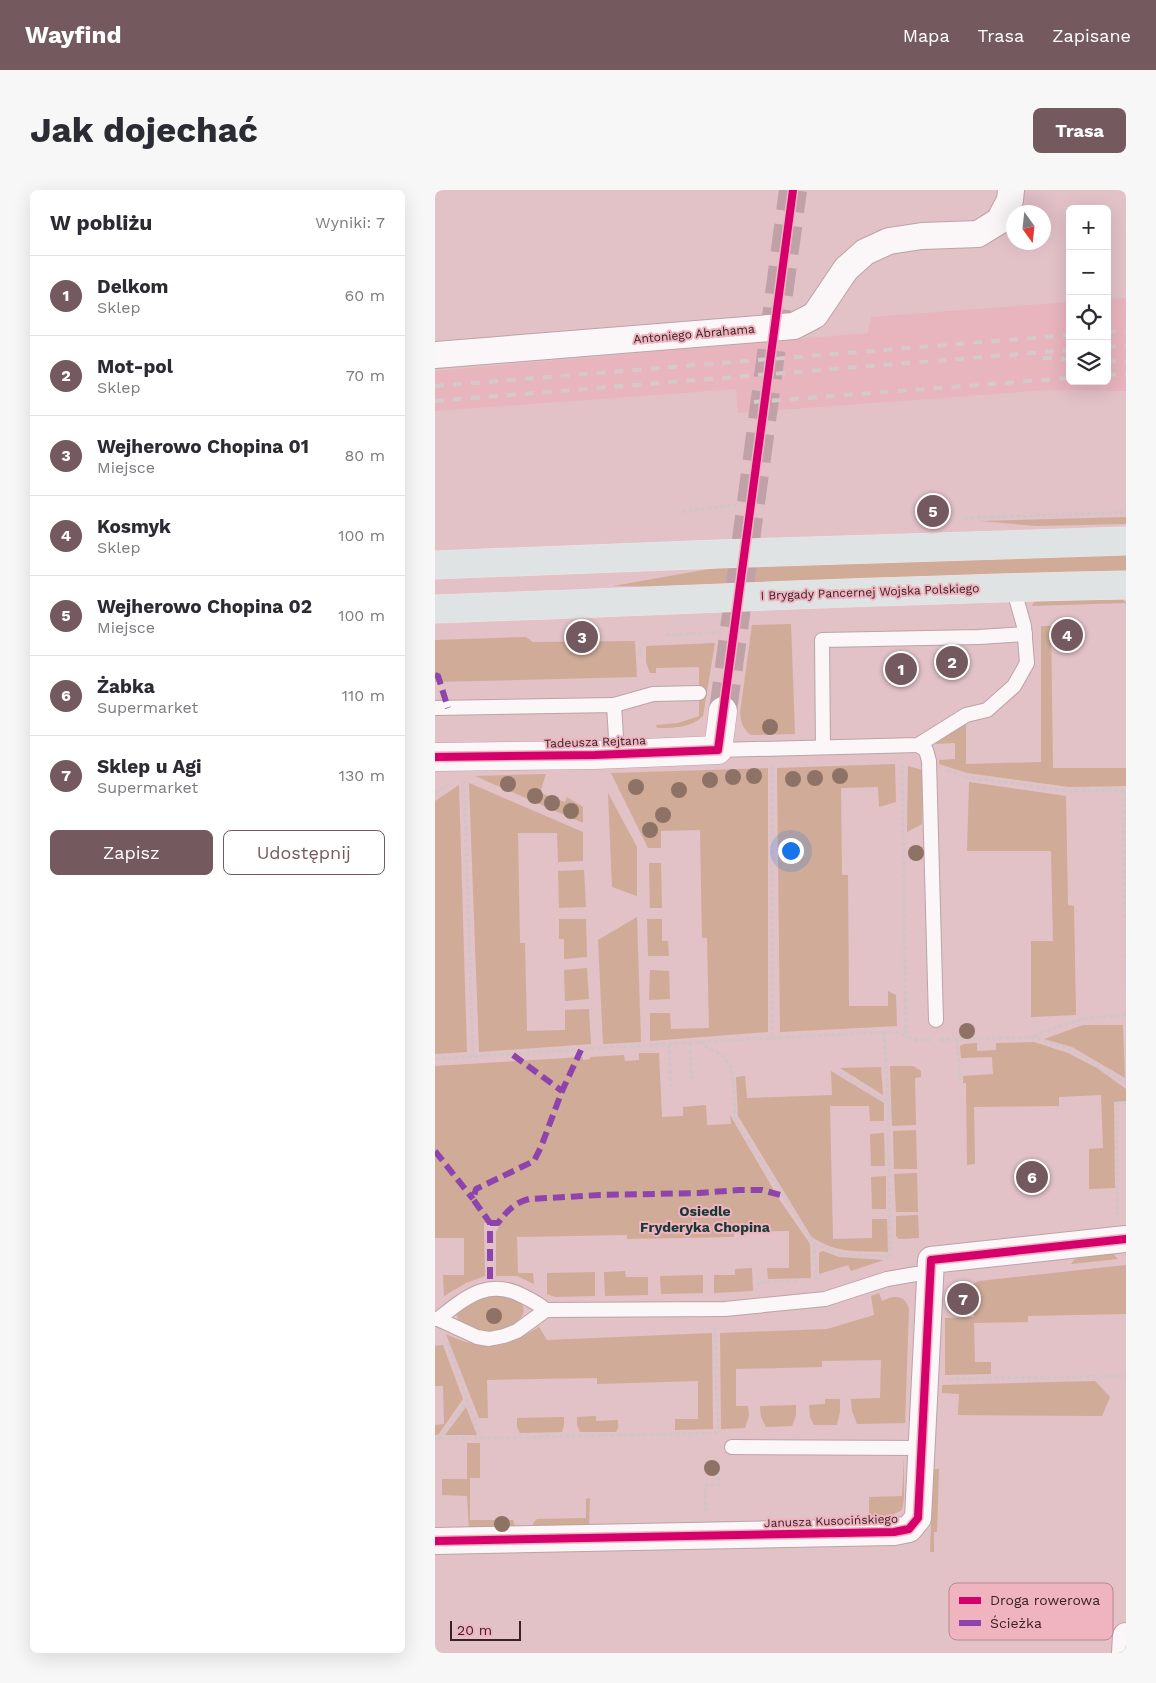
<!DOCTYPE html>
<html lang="pl">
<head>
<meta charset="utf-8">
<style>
  body { margin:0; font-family:"Work Sans",sans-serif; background:#f7f7f7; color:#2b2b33 }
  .controls { position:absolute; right:15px; top:15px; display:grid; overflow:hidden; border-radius:8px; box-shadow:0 5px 20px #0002 }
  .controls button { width:45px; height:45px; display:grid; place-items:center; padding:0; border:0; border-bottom:1px solid #e1e1e2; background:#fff; color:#2b2b33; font:25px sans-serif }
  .compass { position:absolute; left:571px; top:15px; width:45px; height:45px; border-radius:50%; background:#fff; box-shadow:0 5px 20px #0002; rotate:165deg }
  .scale { position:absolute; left:15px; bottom:12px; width:71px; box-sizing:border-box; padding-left:5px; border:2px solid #382226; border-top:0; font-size:14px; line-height:18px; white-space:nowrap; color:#382226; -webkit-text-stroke:4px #efb4bf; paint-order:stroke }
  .you { position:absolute; left:355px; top:660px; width:18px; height:18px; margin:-12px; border:4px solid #fff; border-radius:50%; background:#1a73e8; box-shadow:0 0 0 8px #1a73e833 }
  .badge { display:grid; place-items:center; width:32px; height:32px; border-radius:50%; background:#745a5e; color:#fff; font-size:16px; font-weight:700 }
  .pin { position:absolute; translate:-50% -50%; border:2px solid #fff; box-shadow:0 1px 5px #0006 }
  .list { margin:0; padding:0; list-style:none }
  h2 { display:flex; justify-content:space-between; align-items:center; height:65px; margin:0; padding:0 20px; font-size:21px }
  h2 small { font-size:16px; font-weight:400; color:#7c7c81 }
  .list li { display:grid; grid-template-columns:32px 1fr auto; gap:15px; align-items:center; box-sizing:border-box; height:80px; padding:0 20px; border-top:1px solid #e1e1e2 }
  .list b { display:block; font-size:19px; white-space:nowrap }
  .list p { margin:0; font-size:16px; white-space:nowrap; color:#7c7c81 }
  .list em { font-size:16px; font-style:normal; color:#7c7c81 }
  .actions { display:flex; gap:10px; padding:15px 20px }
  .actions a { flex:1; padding:11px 0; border:1px solid #745a5e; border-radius:8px; text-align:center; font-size:18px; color:#745a5e }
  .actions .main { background:#745a5e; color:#fff }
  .icon { flex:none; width:28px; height:28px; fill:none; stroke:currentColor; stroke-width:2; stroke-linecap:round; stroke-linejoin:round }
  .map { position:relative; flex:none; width:691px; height:1463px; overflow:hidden; border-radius:8px }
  header { display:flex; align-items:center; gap:30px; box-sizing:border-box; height:70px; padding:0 25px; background:#745a5e; color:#fff }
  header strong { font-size:24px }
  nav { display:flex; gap:28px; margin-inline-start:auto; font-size:18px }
  .intro { display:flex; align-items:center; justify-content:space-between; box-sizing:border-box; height:120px; padding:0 30px }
  h1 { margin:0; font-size:35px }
  .button { padding:12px 22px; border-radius:8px; background:#745a5e; color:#fff; font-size:18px; font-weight:700 }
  main { display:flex; gap:30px; padding:0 30px }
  aside { flex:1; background:#fff; border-radius:8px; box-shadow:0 5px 20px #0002 }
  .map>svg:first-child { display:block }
  .built { fill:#e8b4be }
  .green { fill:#cfab98 }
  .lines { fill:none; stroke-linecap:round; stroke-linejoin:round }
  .tertiary-tunnel { stroke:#c0a1a7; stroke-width:28; stroke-dasharray:28 14; stroke-linecap:butt }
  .service-casing { stroke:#bca3a7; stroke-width:16 }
  .minor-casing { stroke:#bca3a7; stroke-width:28 }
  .tertiary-casing { stroke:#bca3a7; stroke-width:29 }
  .primary-casing { stroke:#f2e3e6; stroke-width:29 }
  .path { stroke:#cfc6c8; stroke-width:3; stroke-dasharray:4 2.5; stroke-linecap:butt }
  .service { stroke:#fbf6f7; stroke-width:14 }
  .minor { stroke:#fbf6f7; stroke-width:26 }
  .tertiary { stroke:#fbf6f7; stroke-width:28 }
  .primary { stroke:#dfe3e3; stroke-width:28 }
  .rail { stroke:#d4cacc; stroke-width:4; stroke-dasharray:9 9; stroke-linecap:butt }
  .quiet { stroke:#8e44ad; stroke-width:6; stroke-dasharray:12 6; stroke-linecap:butt }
  .cycleway-casing { stroke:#efb4bf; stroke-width:11 }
  .cycleway { stroke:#d6006c; stroke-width:8 }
  .tree { fill:#8e7266 }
  .labels { text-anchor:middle; stroke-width:4; stroke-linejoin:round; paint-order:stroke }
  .street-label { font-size:12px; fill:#382226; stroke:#efb4bf }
  .neighbourhood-label { font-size:14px; font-weight:bold; fill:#183936; stroke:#efb4bf }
  .key { fill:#efb4bf; stroke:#b88891; stroke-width:1 }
  .key-label { font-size:14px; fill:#382226 }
</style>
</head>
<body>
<header>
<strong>Wayfind</strong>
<nav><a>Mapa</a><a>Trasa</a><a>Zapisane</a></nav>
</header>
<div class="intro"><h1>Jak dojechać</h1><a class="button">Trasa</a></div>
<main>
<aside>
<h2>W pobliżu<small>Wyniki: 7</small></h2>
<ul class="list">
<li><span class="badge">1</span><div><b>Delkom</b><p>Sklep</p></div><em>60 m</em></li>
<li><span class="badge">2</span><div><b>Mot-pol</b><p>Sklep</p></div><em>70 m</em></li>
<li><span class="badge">3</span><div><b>Wejherowo Chopina 01</b><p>Miejsce</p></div><em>80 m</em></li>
<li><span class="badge">4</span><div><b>Kosmyk</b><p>Sklep</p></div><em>100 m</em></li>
<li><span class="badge">5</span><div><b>Wejherowo Chopina 02</b><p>Miejsce</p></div><em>100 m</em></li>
<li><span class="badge">6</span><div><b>Żabka</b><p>Supermarket</p></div><em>110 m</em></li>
<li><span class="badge">7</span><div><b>Sklep u Agi</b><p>Supermarket</p></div><em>130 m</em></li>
</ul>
<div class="actions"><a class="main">Zapisz</a><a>Udostępnij</a></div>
</aside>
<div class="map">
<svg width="691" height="1463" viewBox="0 0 691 1463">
  <rect width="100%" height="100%" fill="#e2c1c7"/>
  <polygon class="built" points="691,108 691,201 613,200 303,223 301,199 0,221 0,181 433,143 436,127 635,112 635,191 672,191 672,109"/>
  <g class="green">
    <polygon points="691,327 691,334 602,336 545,331"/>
    <polygon points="691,363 691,384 284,398 178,396 286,377"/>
    <polygon points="688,409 691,413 597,416 599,412 604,411"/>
    <path d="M356,434L360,544L316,545C308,539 306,533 305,523L317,435Z"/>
    <polygon points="606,436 616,436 618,578 691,578 691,596 634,597 532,583 504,574 504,570 520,569 520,553 501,554 502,550 531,534 531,574 606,572"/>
    <polygon points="91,447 98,452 200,451 202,487 0,492 0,450"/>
    <path d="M280,453L268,526C256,538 238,538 222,538L221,535L243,533L264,526V477L221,478V483H215L211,472V456Z"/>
    <polygon points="460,574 461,612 444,617 443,597 406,598 407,685 413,685 414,816 453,816 453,801 461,805 462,836 345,842 342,578"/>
    <polygon points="473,576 487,580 487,634 472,642"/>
    <polygon points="333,578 333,842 215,851 215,823 235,823 236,839 274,838 272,748 267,748 265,640 226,641 226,658 213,658 176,583"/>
    <polygon points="111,584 105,603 130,612 132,607 148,617 148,633 40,586"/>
    <polygon points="534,592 631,606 633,715 639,716 641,825 596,827 596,751 618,751 616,661 532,661"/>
    <polygon points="34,593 148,642 148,671 123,672 122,643 83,643 85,753 90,753 92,841 130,840 130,820 154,819 156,854 44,862"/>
    <polygon points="24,595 32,862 0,864 0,611"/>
    <polygon points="173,603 202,657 202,706 177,697"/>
    <polygon points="214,673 226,673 227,718 215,718"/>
    <polygon points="149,680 151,717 124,718 123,681"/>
    <polygon points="202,727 206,852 168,854 163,750"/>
    <polygon points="124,729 151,729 152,767 129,769 129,749 124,749"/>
    <polygon points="212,729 227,729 227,751 233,751 234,766 213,766"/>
    <polygon points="152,778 154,809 130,811 129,780"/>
    <polygon points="215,780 234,781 235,809 214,810"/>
    <polygon points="648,835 688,835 690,888 637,857 609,849"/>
    <polygon points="599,852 633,863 662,878 691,899 691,911 679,912 680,998 654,999 654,959 668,958 666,905 624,907 624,916 539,917 540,974 532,975 531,893 528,893 528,886 558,884 557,867 526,868 525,856 529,854 542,853 542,861 561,860 561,853"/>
    <polygon points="204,863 224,863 227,927 248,926 248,917 271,915 272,935 296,934 295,925 344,1009 375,1054 376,1088 333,1089 332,1078 354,1078 354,1041 299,1042 299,1047 192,1049 192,1045 82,1047 83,1083 98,1083 99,1094 82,1086 61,1086 61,1042 66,1033 49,1033 50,1086 31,1093 9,1106 8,1085 29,1085 29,1048 0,1048 0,876 148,867 148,870 155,869 155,867 189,865 190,871 204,870"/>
    <polygon points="455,876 478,876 486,881 486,887 480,888 481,935 457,936"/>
    <polygon points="446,877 448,905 405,878"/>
    <path d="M396,881L449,913V931H435L434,916H395L398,1049L437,1048V1029H452L453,1062C426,1061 399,1064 376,1046L303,926L301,887L310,886L312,908L397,905Z"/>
    <polygon points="481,940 482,979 459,979 458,941"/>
    <polygon points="449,943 450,976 436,976 435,944"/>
    <polygon points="482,983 483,1022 461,1022 459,984"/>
    <polygon points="451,986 451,1019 437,1019 436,987"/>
    <polygon points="483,1025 484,1048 464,1049 461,1046 461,1026"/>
    <polygon points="388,1061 404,1067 449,1070 416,1081 413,1075 384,1084 384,1063"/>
    <polygon points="675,1061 683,1069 636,1074 643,1065"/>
    <polygon points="691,1075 691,1124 593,1126 593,1132 539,1133 540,1172 556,1172 556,1184 510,1185 510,1128 539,1127 538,1094 544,1091"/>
    <polygon points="317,1078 318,1101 279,1103 279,1085 300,1085 300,1079"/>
    <polygon points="190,1081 191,1087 213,1087 213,1105 170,1106 169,1082"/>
    <polygon points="160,1082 160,1106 120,1107 112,1104 112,1083"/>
    <polygon points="268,1085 268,1103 226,1104 225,1086"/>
    <path d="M64,1103C69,1105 77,1106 82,1110C102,1124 72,1140 60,1142C50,1144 42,1140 33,1136C26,1133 23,1131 21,1123L38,1111Z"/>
    <path d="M444,1103L447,1111C459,1105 470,1104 474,1119L470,1233L422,1234L417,1221L416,1209L445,1208L446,1170L387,1171V1177L301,1179V1216H313L314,1226L310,1238L286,1239L285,1143L392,1139L439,1125L436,1106Z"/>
    <path d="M104,1137L112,1150L277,1143L278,1239L240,1240V1229H263V1191L162,1194V1188L52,1190L53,1228H44L11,1144C28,1152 49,1159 68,1154C81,1151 93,1143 104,1137Z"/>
    <polygon points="8,1155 28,1209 3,1245 0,1245 0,1235 9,1234 8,1196 0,1196 0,1156"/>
    <polygon points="660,1191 675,1207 667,1226 523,1225 524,1204 507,1203 507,1195"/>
    <polygon points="390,1209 405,1209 405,1222 402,1235 379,1235 375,1227 374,1215 390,1214"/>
    <polygon points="361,1215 361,1226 357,1236 331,1237 326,1227 325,1216"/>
    <polygon points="31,1217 42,1245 10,1245"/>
    <polygon points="161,1226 161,1231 183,1230 183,1238 181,1242 145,1242 142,1235 142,1227"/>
    <polygon points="129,1227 129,1235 127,1242 85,1243 82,1237 82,1228"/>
    <polygon points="32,1253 45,1253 45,1288 35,1288 35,1330 78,1330 80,1336 34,1341 32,1306 7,1305 7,1289 32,1289"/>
    <polygon points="469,1267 469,1308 467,1320 453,1327 453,1333 414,1334 414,1327 434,1327 434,1307 467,1306"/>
    <polygon points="498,1279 504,1279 502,1342 499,1342 499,1362 495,1362"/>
    <polygon points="155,1308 154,1338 99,1338 98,1333 102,1329 151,1328 151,1309"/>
  </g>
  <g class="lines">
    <polyline class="tertiary-tunnel" points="288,521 358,0"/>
    <defs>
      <g id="service">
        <polyline points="179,515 218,504 264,503"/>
        <polyline points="0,518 179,515 182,564"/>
        <polyline points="483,555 491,560 494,571 501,830"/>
        <polyline points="388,557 387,450 544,447 590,444"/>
        <polyline points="283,560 483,555 531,525 552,520 579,496 592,473 589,436 578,397"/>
        <polyline points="0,1129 3,1129 42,1147 54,1149 69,1146 82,1141 111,1120 290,1119 390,1109 452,1089 481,1084 496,1084"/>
        <path d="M3,1129C30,1108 53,1087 88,1106C96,1110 104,1114 111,1120"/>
        <polyline points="297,1257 487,1258"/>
      </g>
      <g id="minor">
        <polyline points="0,165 359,136 380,125 411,79 430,62 454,51 487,46 543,44 564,31 575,10 576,0"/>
        <polyline points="0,1351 459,1342 474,1339 483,1328 496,1070 691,1049"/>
        <polyline points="690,1463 691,1446"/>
      </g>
      <polyline id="tertiary" points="0,567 160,565 283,560 288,521"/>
      <g id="primary">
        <polyline points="0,375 283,364 691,351"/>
        <path d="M0,419C230,411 461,399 691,395"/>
      </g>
    </defs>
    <use href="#service" class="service-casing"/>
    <use href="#minor" class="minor-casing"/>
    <use href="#tertiary" class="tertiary-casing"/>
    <use href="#primary" class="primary-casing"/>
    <g class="path">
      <polyline points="247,322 303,314"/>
      <polyline points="529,328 691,322"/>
      <polyline points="231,445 286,442"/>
      <polyline points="205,456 206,469"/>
      <polyline points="467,574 471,846"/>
      <polyline points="337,576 337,848"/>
      <polyline points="512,580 531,587 632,601 691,600"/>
      <polyline points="29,591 38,867"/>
      <polyline points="688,601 691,800"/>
      <polyline points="0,603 14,594"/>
      <polyline points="449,842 453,912 455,1069"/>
      <polyline points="599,846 628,835 653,828 691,825"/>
      <polyline points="522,849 525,890"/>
      <polyline points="505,850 599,847 636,860 691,893"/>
      <path d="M264,852L288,866L295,875L298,887L300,927L307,941L376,1049C395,1069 430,1065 456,1067"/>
      <polyline points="255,853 257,892"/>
      <polyline points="234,854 236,900"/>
      <polyline points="0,869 264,852 449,842 462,842 480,850 497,850"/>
      <polyline points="404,882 452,912"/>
      <polyline points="682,1025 682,913 691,913"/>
      <polyline points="379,1053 381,1090"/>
      <polyline points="323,1096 323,1092 363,1091"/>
      <polyline points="280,1137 283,1244"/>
      <polyline points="12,1153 46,1249"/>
      <polyline points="514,1189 691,1186"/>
      <polyline points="0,1249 285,1243"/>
      <polyline points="4,1249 32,1211"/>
      <polyline points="271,1322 270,1295 284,1295 283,1270"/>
    </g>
    <use href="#service" class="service"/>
    <use href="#minor" class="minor"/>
    <use href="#tertiary" class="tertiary"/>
    <use href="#primary" class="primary"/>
    <g class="rail">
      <polyline points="672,142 691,141"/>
      <polyline points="672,157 691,156"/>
      <polyline points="608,168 635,169"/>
      <polyline points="672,171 691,172"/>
      <polyline points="672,185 691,184"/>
      <polyline points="0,196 635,145"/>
      <polyline points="0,211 635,160"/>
      <polyline points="319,212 635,188"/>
    </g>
    <g class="quiet">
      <polyline points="0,485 3,486 13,518"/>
      <polyline points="78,865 127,901"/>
      <polyline points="0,961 38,1009"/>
      <path d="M55,1033H63C72,1021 79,1013 94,1009L165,1005L264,1003L304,1000H327L349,1006"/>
      <polyline points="55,1089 55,1033 38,1009 41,999 99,971 106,957 127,901 146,860"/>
    </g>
    <defs>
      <g id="cycleway">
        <polyline points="0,567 160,565 283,560 358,0"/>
        <polyline points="0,1351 459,1342 474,1339 483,1328 496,1070 691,1049"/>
      </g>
    </defs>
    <use href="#cycleway" class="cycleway-casing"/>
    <use href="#cycleway" class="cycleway"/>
  </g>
  <g class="tree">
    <circle cx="335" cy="537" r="8"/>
    <circle cx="319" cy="586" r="8"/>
    <circle cx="405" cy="586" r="8"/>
    <circle cx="298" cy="587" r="8"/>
    <circle cx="380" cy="588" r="8"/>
    <circle cx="358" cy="589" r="8"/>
    <circle cx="275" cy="590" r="8"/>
    <circle cx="73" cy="594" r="8"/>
    <circle cx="201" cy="597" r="8"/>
    <circle cx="244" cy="600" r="8"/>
    <circle cx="100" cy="606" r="8"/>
    <circle cx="117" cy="613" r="8"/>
    <circle cx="136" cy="621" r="8"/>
    <circle cx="228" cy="625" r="8"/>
    <circle cx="215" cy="640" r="8"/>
    <circle cx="481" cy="663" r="8"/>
    <circle cx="532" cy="841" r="8"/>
    <circle cx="59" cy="1126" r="8"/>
    <circle cx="277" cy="1278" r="8"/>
    <circle cx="67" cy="1334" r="8"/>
  </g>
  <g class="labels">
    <g class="street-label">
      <text transform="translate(259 144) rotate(-5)" y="4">Antoniego Abrahama</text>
      <text transform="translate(435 402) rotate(-2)" y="4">I Brygady Pancernej Wojska Polskiego</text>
      <text transform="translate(160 552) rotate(-2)" y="4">Tadeusza Rejtana</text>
      <text transform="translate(396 1331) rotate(-2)" y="4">Janusza Kusocińskiego</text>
    </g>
    <g class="neighbourhood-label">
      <text x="270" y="1026">Osiedle<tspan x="270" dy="16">Fryderyka Chopina</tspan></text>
    </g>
  </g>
  <rect x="514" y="1393" width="164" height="57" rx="8" class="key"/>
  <rect x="524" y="1407" width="22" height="7" fill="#d6006c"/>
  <rect x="524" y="1430" width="22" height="6" fill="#8e44ad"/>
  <g class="key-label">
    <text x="555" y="1415">Droga rowerowa</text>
    <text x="555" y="1438">Ścieżka</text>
  </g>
</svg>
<div class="controls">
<button>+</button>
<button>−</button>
<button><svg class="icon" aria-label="locate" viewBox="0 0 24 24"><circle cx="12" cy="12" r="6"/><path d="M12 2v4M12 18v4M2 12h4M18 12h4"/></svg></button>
<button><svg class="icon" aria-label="layers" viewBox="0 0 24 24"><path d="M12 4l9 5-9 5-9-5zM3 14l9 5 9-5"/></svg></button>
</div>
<svg class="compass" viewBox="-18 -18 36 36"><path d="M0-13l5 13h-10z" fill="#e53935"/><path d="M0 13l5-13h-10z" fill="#7c7c81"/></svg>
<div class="scale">20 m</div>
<div class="you"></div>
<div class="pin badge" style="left:466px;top:479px">1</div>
<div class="pin badge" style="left:517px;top:472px">2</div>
<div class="pin badge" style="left:147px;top:447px">3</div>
<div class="pin badge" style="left:632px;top:445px">4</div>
<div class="pin badge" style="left:498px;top:321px">5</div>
<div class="pin badge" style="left:597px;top:987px">6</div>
<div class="pin badge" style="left:528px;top:1109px">7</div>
</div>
</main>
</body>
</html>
